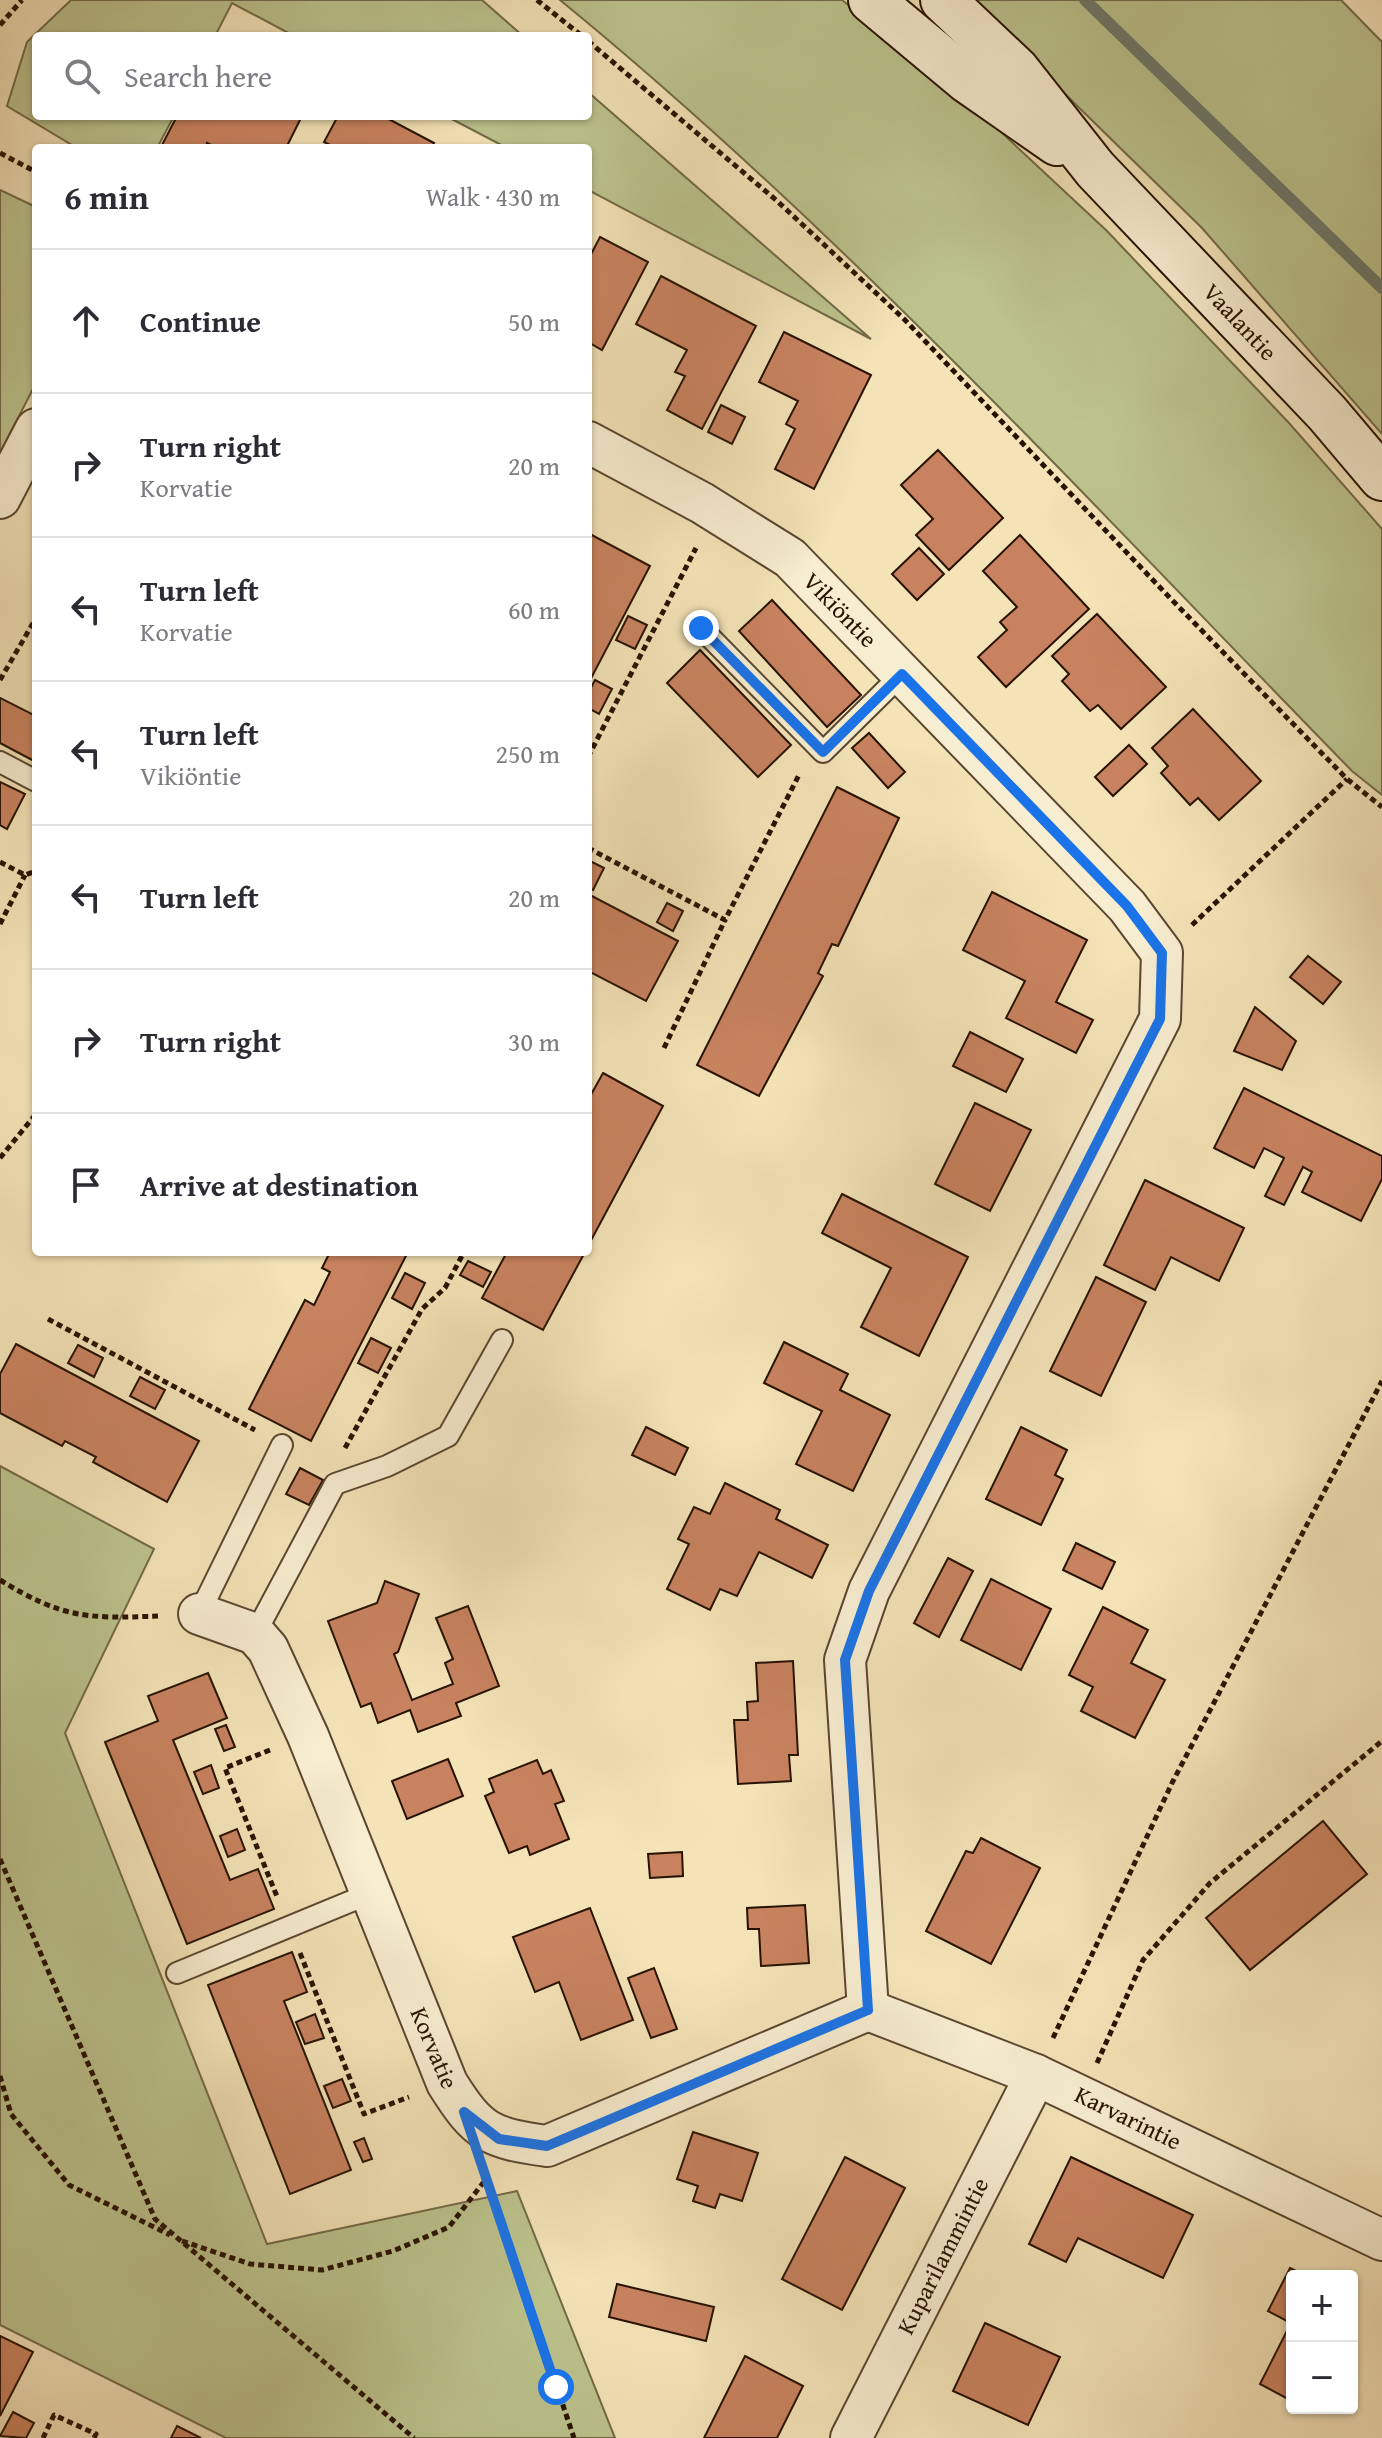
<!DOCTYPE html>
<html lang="en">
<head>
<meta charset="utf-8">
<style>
  body { margin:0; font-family:"Gentium Book Plus",serif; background:#f2f2f3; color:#2b2b33 }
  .controls { position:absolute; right:24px; bottom:24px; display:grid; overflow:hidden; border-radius:8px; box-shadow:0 2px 6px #0004 }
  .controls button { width:72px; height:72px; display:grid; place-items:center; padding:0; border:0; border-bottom:2px solid #e1e1e2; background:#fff; color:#2b2b33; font:40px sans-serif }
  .stop { position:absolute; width:24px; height:24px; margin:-18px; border:6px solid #1a73e8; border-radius:50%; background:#fff }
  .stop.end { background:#1a73e8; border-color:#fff; box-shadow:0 2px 8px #0008 }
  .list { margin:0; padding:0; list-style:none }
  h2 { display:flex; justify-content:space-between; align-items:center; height:104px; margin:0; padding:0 32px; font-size:34px }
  h2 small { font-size:26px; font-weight:400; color:#7c7c81 }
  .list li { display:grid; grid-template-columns:52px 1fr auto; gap:24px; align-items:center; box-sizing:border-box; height:144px; padding:0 32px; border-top:2px solid #e1e1e2 }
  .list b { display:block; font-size:30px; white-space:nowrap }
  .list p { margin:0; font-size:26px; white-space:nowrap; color:#7c7c81 }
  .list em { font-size:26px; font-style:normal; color:#7c7c81 }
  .icon { flex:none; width:44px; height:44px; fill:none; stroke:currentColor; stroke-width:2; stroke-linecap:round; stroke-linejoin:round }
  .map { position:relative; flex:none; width:1382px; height:2438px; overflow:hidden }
  .search { position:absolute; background:#fff; box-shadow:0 2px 6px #0004; left:32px; top:32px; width:560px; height:88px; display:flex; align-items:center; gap:20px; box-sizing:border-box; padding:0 28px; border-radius:8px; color:#7c7c81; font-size:30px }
  .panel { position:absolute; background:#fff; box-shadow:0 2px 6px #0004; left:32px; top:144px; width:560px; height:1112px; border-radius:8px }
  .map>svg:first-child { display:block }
  .green { fill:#bcc38d; stroke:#726a48; stroke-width:2 }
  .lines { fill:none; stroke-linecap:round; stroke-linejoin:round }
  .stream { stroke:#6d796c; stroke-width:12 }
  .building { fill:#c8825f; stroke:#271202; stroke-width:2 }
  .lane-casing { stroke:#5a462f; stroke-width:24 }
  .street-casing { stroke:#5a462f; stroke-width:44 }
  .secondary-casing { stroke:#271202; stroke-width:48 }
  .path { stroke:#271202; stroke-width:5; stroke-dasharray:6 4; stroke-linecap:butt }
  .lane { stroke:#f7edd0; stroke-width:20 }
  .street { stroke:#f7edd0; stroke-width:40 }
  .secondary { stroke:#f7edd0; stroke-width:44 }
  .route { stroke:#1a73e8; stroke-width:10 }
  .labels { text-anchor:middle; stroke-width:6; stroke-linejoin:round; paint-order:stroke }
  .street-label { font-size:24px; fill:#271202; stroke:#f7edd0 }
</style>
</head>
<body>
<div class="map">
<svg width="1382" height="2438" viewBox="0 0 1382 2438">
  <rect width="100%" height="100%" fill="#f3e3b7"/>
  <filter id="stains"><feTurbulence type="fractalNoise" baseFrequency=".0025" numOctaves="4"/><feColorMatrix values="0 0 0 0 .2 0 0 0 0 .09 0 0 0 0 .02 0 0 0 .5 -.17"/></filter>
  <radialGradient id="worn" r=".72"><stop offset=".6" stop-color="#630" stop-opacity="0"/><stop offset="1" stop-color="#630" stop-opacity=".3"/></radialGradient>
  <g class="green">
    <polygon points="71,0 482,0 523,36 294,36 232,3 215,36 36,36 36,116 174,116 157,148 77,148 7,106 27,42"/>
    <path d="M560,0H842L958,92L1107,231L1289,423L1382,529V795L1352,771C1094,507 846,234 560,0Z"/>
    <polygon points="969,0 1341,0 1382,42 1382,434 1202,228"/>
    <polygon points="588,92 871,339 588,190 588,148 507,148 446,116 588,116"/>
    <polygon points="0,190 36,207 36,383 0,453"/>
    <polygon points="0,1466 154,1549 65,1733 267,2244 517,2191 615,2438 226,2438 0,2325"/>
  </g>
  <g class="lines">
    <polyline class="stream" points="1085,0 1382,288"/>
  </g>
  <g class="building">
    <polygon points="177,116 302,116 286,148 217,148 207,143 205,148 168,148 162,145"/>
    <polygon points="338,116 383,116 434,143 431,148 336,148 324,142"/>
    <polygon points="600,237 648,262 602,350 588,342 588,260"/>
    <polygon points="661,276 756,326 702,429 667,410 685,376 675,372 687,350 636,324"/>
    <polygon points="784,332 871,375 814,489 775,469 795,429 786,424 798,401 759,382"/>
    <polygon points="721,405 745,417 732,444 708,432"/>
    <polygon points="938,450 1003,518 949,570 916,535 933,519 901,485"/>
    <polygon points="588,533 650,566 588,684"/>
    <polygon points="1020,535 1089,609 1006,687 978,657 1007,630 1000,622 1017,607 983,571"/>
    <polygon points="919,548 944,574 917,600 892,574"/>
    <polygon points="772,600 861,695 827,727 739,631"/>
    <polygon points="1097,614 1166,687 1121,729 1098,705 1090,711 1062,681 1069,674 1052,656"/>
    <polygon points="628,616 647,625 635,649 616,640"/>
    <polygon points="700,650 791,745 758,777 667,683"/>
    <polygon points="595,680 612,689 599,714 588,708 588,693"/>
    <polygon points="0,698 36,716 36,762 0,743"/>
    <polygon points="1193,709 1261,781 1219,820 1198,798 1190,805 1161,773 1168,766 1152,748"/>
    <polygon points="869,733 905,772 888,788 852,748"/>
    <polygon points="1129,745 1147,764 1113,796 1095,777"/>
    <polygon points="0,782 25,794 7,829 0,825"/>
    <polygon points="837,787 899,818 838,946 832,944 818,973 823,976 759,1096 697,1065"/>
    <polygon points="588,860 604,868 593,890 588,887"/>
    <polygon points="992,892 1087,940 1056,1002 1093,1020 1076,1053 1006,1018 1025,981 963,950"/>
    <polygon points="588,894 678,941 646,1001 588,971"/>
    <polygon points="667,903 683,911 673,931 657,922"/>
    <polygon points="1308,956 1341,982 1323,1004 1290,977"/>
    <polygon points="1255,1007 1296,1041 1282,1070 1234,1051"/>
    <polygon points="970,1032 1023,1059 1006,1092 953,1066"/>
    <polygon points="603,1073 663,1106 588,1246 588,1100"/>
    <polygon points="1244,1088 1382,1156 1382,1179 1361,1221 1302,1192 1312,1172 1303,1167 1284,1205 1265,1196 1284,1158 1264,1148 1254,1168 1214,1148"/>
    <polygon points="975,1103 1031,1130 990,1211 935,1184"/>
    <polygon points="1145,1180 1244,1228 1219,1281 1171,1257 1155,1290 1104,1265"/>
    <polygon points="842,1194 968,1257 919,1356 861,1327 891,1268 822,1233"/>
    <polygon points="330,1252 408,1252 311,1441 249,1409 305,1300 314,1305 330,1272 322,1268"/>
    <polygon points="507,1252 585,1252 543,1330 482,1298"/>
    <polygon points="468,1261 491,1272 483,1287 460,1275"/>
    <polygon points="405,1273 425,1283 412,1309 392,1298"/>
    <polygon points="1096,1277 1146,1302 1101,1396 1050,1371"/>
    <polygon points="371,1338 391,1348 378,1373 358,1363"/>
    <polygon points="784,1342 848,1374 840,1390 890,1415 853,1491 796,1464 822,1411 764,1383"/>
    <polygon points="16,1344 199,1441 167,1502 93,1462 96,1457 65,1441 62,1446 0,1413 0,1374"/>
    <polygon points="78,1345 103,1358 94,1377 68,1363"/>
    <polygon points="140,1377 165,1390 155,1409 130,1396"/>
    <polygon points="646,1427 688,1448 675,1475 632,1455"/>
    <polygon points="1021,1427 1067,1450 1055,1475 1063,1479 1041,1525 986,1499"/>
    <polygon points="300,1468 323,1480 309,1505 286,1494"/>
    <polygon points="725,1483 780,1510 776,1519 828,1545 812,1578 759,1552 737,1596 720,1589 710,1610 667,1589 689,1544 678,1539 694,1507 710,1514"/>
    <polygon points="1076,1543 1115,1562 1102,1589 1063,1570"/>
    <polygon points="948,1558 973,1571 939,1637 914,1623"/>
    <polygon points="991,1579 1051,1609 1021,1670 961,1640"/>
    <polygon points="385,1581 419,1594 398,1652 394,1654 412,1700 453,1684 445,1663 453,1659 436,1618 468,1606 499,1686 456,1703 461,1716 418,1732 410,1710 378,1723 371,1703 361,1707 328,1621 377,1603"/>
    <polygon points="1103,1607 1148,1630 1131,1663 1165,1680 1135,1738 1081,1711 1093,1687 1069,1675"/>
    <polygon points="793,1661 798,1755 789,1755 791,1781 738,1784 734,1720 748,1720 747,1702 758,1701 756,1663"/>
    <polygon points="208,1673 227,1718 173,1740 230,1880 258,1869 274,1909 187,1944 105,1742 158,1721 148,1696"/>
    <polygon points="226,1725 235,1747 224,1751 215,1729"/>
    <polygon points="448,1759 463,1796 407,1819 392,1781"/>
    <polygon points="537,1760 543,1774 551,1770 564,1801 555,1804 569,1839 530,1855 527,1846 509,1853 485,1796 494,1792 489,1779"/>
    <polygon points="211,1765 219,1788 203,1794 194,1772"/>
    <polygon points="1323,1821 1367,1874 1250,1970 1206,1918"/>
    <polygon points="237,1829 245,1850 228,1857 220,1836"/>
    <polygon points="981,1838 1040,1868 991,1964 926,1931 966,1851 973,1853"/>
    <polygon points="682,1852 683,1876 650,1878 648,1854"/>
    <polygon points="805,1905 809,1963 761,1966 759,1929 748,1929 747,1908"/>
    <polygon points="590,1908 633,2020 581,2040 559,1982 535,1992 513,1937"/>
    <polygon points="292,1952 307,1992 284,2001 351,2170 290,2194 208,1985"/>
    <polygon points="654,1968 677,2029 651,2038 628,1978"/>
    <polygon points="315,2014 324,2038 305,2044 296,2022"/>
    <polygon points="342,2079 351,2101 333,2108 324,2086"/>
    <polygon points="693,2132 758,2153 742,2201 720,2194 715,2208 693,2201 698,2186 677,2179"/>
    <polygon points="364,2138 372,2159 363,2162 354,2142"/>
    <polygon points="845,2157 905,2188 842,2310 782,2279"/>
    <polygon points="1071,2157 1193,2215 1163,2278 1078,2238 1066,2262 1029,2244"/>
    <polygon points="1290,2268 1306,2276 1292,2276 1290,2400 1260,2384 1291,2323 1268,2311"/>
    <polygon points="617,2284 714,2307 706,2341 609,2317"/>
    <polygon points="985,2323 1060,2357 1028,2425 953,2391"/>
    <polygon points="0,2336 33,2352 0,2416"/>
    <polygon points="745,2356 803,2386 777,2438 704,2438"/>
    <polygon points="13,2412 34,2423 26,2438 0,2436"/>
    <polygon points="177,2426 201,2438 171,2438"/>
  </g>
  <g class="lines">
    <defs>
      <g id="lane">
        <polyline points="701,628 823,752 902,674"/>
        <polyline points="0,762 36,781"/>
        <polyline points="199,1614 282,1445"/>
        <polyline points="255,1634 335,1484 387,1466 448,1436 502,1340"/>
        <polyline points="177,1973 371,1893"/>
      </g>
      <g id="street">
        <polyline points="588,442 702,503 790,558 1127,906 1162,953 1160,1019 869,1591 845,1660 868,2010"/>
        <polyline points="0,498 36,429"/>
        <path d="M199,1614L255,1634L268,1649L308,1736L447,2083C478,2133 490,2138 547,2146L868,2010"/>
        <polyline points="868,2010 1036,2075 1382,2240"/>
        <polyline points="851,2438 1036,2075"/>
      </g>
      <g id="secondary">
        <polyline points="871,0 968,81 1057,143"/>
        <polyline points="943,0 1017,70 1095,169 1327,413 1382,478"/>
      </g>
    </defs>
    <use href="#lane" class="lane-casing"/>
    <use href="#street" class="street-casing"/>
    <use href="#secondary" class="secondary-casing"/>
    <g class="path">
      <polyline points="537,0 582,36"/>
      <polyline points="0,25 22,0"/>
      <polyline points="588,41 776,200 904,319 1171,599 1347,779 1382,807"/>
      <polyline points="0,153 36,172"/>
      <polyline points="0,680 36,618"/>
      <polyline points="588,757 696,548"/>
      <polyline points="588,848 725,920 800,773"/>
      <polyline points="0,862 25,875 36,871"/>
      <polyline points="0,924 25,875"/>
      <polyline points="1192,925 1347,779"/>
      <polyline points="664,1048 725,920"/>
      <polyline points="0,1158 36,1114"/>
      <polyline points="48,1319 255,1430"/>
      <polyline points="345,1448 422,1309 445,1288 464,1252"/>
      <path d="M0,1580C62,1618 87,1619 158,1616"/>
      <polyline points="270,1750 225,1768 278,1899"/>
      <polyline points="0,1859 155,2219 414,2438"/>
      <polyline points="300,1953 364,2114 409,2097"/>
      <polyline points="1053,2038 1172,1783 1382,1381"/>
      <polyline points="1097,2063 1143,1960 1210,1883 1382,1741"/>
      <polyline points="0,2076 11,2114 69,2185 170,2235"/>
      <polyline points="486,2177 574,2438"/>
      <polyline points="182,2241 250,2264 322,2270 393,2251 449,2227 486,2179"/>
      <polyline points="43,2438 54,2415 96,2434 94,2438"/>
    </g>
    <use href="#lane" class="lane"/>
    <use href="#street" class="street"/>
    <use href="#secondary" class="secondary"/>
  </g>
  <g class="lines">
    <polyline class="route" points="556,2387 464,2112 499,2139 547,2146 868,2010 845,1660 869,1591 1160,1019 1162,953 1127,906 902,674 823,752 701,628"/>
  </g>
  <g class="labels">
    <g class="street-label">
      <text transform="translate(1240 322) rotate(47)" y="8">Vaalantie</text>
      <text transform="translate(840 610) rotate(46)" y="8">Vikiöntie</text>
      <text transform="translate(434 2048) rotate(67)" y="8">Korvatie</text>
      <text transform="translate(1128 2118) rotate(26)" y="8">Karvarintie</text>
      <text transform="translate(943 2256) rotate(-63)" y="8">Kuparilammintie</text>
    </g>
  </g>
  <rect width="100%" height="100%" filter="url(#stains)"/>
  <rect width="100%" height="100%" fill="url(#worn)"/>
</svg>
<div class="controls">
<button>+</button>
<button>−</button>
</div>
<div class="stop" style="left:556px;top:2387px"></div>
<div class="stop end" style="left:701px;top:628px"></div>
<div class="search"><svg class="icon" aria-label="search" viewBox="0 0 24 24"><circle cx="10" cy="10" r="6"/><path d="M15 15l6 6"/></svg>Search here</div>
<section class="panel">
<h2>6 min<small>Walk · 430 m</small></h2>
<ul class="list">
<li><svg class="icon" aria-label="ahead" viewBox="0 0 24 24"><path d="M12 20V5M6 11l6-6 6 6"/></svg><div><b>Continue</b></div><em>50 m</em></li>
<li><svg class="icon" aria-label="right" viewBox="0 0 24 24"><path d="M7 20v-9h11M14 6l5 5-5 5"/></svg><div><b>Turn right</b><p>Korvatie</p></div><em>20 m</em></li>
<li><svg class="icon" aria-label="left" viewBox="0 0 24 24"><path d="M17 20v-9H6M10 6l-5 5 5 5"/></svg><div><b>Turn left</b><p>Korvatie</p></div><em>60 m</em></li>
<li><svg class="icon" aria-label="left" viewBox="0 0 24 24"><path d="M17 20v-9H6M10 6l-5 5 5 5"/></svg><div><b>Turn left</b><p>Vikiöntie</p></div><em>250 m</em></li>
<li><svg class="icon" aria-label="left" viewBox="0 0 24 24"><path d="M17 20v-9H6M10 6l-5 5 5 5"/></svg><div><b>Turn left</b></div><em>20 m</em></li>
<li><svg class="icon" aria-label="right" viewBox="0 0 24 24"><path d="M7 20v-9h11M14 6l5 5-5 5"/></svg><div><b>Turn right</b></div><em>30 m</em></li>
<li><svg class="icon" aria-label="arrive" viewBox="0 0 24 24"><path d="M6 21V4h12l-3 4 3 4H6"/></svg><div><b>Arrive at destination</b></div></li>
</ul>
</section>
</div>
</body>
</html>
